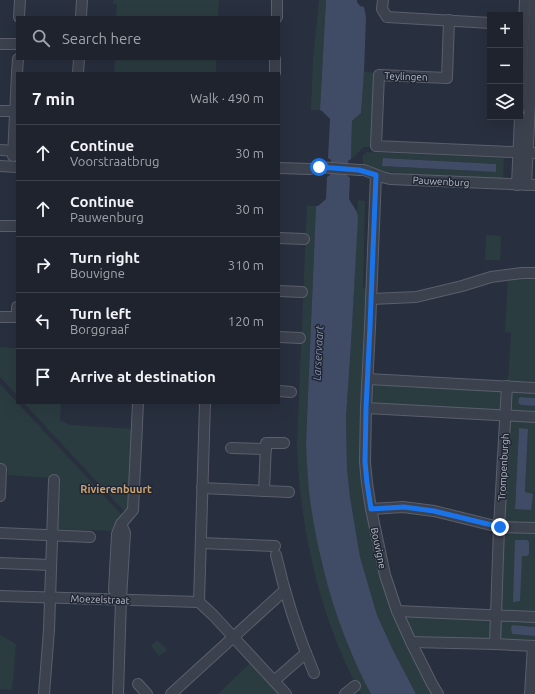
<!DOCTYPE html>
<html lang="en">
<head>
<meta charset="utf-8">
<style>
  body { margin:0; font-family:Ubuntu,sans-serif; background:#2b2f3a; color:#f1f3f6 }
  .controls { position:absolute; right:12px; top:12px; display:grid; overflow:hidden; border-radius:0px; box-shadow:0 4px 16px #0002 }
  .controls button { width:36px; height:36px; display:grid; place-items:center; padding:0; border:0; border-bottom:1px solid #3c404a; background:#1e232e; color:#f1f3f6; font:20px sans-serif }
  .stop { position:absolute; width:12px; height:12px; margin:-9px; border:3px solid #1a73e8; border-radius:50%; background:#fff }
  .stop.end { background:#1a73e8; border-color:#fff; box-shadow:0 1px 4px #0008 }
  .list { margin:0; padding:0; list-style:none }
  h2 { display:flex; justify-content:space-between; align-items:center; height:52px; margin:0; padding:0 16px; font-size:17px }
  h2 small { font-size:13px; font-weight:400; color:#a1a4aa }
  .list li { display:grid; grid-template-columns:26px 1fr auto; gap:12px; align-items:center; box-sizing:border-box; height:56px; padding:0 16px; border-top:1px solid #3c404a }
  .list b { display:block; font-size:15px; white-space:nowrap }
  .list p { margin:0; font-size:13px; white-space:nowrap; color:#a1a4aa }
  .list em { font-size:13px; font-style:normal; color:#a1a4aa }
  .icon { flex:none; width:22px; height:22px; fill:none; stroke:currentColor; stroke-width:2; stroke-linecap:round; stroke-linejoin:round }
  .map { position:relative; flex:none; width:535px; height:694px; overflow:hidden }
  .search { position:absolute; background:#1e232e; box-shadow:0 4px 16px #0002; left:16px; top:16px; width:264px; height:44px; display:flex; align-items:center; gap:10px; box-sizing:border-box; padding:0 14px; border-radius:0px; color:#a1a4aa; font-size:15px }
  .panel { position:absolute; background:#1e232e; box-shadow:0 4px 16px #0002; left:16px; top:72px; width:264px; height:332px; border-radius:0px }
  .map>svg:first-child { display:block }
  .green { fill:#2b3c40; fill-rule:evenodd }
  .water { fill:#404b65 }
  .lines { fill:none; stroke-linecap:round; stroke-linejoin:round }
  .minor-casing { stroke:#5a5f6c; stroke-width:12 }
  .minor { stroke:#3c414e; stroke-width:10 }
  .route { stroke:#1a73e8; stroke-width:5 }
  .labels { text-anchor:middle; stroke-width:3; stroke-linejoin:round; paint-order:stroke }
  .street-label { font-size:10px; fill:#b8bdc9; stroke:#202633 }
  .water-label { font-size:11px; font-style:italic; fill:#8390ad; stroke:#202633 }
  .neighbourhood-label { font-size:11px; font-weight:bold; fill:#cba270; stroke:#202633 }
</style>
</head>
<body>
<div class="map">
<svg width="535" height="694" viewBox="0 0 535 694">
  <rect width="100%" height="100%" fill="#282f3e"/>
  <g class="green">
    <polygon points="113,0 219,0 218,17 116,17 117,4 113,4"/>
    <polygon points="319,0 326,0 320,110 311,110 313,60"/>
    <polygon points="115,59 216,59 216,73 114,73"/>
    <polygon points="364,72 378,73 372,145 370,147 364,147 351,159 352,121 361,113"/>
    <path d="M367,152L503,158L504,159L503,180L402,176V173L379,171L364,165L363,163V155ZM383,158L496,164V172L383,166Z"/>
    <polygon points="358,200 365,201 363,288 369,289 364,375 373,537 435,694 416,694 392,648 377,615 360,557 350,497 347,469 346,417 351,344"/>
    <path d="M307,206H316L306,443L308,475L312,512L322,566L342,629L350,651L371,694H361C320,619 300,529 297,445Z"/>
    <polygon points="486,235 501,236 500,260 485,260"/>
    <polygon points="508,278 535,279 535,382 508,381 511,333 505,332"/>
    <polygon points="0,347 17,348 17,395 0,377"/>
    <polygon points="374,383 504,391 502,411 378,406 371,403 371,385"/>
    <path d="M0,384L122,515L116,522L115,531L56,529L52,478L8,475C9,469 5,467 0,466Z"/>
    <polygon points="535,389 535,398 520,397 518,403 521,405 535,406 535,414 511,412 511,391"/>
    <polygon points="24,403 61,403 60,420 70,425 133,429 130,507 125,512"/>
    <path d="M511,419L535,420V525L505,523L504,519L509,424ZM519,428L528,430L525,493L515,509Z"/>
    <polygon points="507,531 535,532 535,614 502,611 500,607 504,536"/>
    <polygon points="409,615 491,618 494,622 493,642 413,639 405,618"/>
    <path d="M503,619L535,620V627L513,625V634L535,636V643L500,640C498,633 499,624 503,619Z"/>
    <polygon points="0,635 16,644 12,690 0,689"/>
    <polygon points="157,640 167,650 159,656 151,646"/>
    <polygon points="251,662 282,694 218,694"/>
  </g>
  <g class="water">
    <path d="M326,0H357V2L360,6L364,7L366,17L364,72L361,113L352,121L351,159L348,161L347,175L350,178L349,199L357,212L358,217L351,344L346,417L347,469L350,497L360,557L377,615L392,648L416,694H371C341,638 322,576 312,513C308,490 307,466 306,443L316,206H318L326,199L327,177L330,175L331,160L328,158L330,119L322,111L320,110Z"/>
    <polygon points="383,158 496,164 496,172 382,166"/>
    <polygon points="520,397 535,398 535,406 521,405 518,403 519,398"/>
    <polygon points="519,428 528,429 525,492 533,494 531,510 515,509"/>
    <polygon points="515,540 527,540 529,542 529,554 527,556 522,556 520,601 513,602"/>
    <polygon points="513,625 535,627 535,636 512,634 511,627"/>
  </g>
  <g class="lines">
    <defs>
      <g id="minor">
        <polyline points="383,0 382,9 387,17 490,23"/>
        <polyline points="19,17 20,0"/>
        <polyline points="81,17 82,0"/>
        <polyline points="277,17 277,0"/>
        <polyline points="449,20 447,78 379,75 376,146 535,153"/>
        <polyline points="0,44 17,44"/>
        <polyline points="17,73 18,59"/>
        <polyline points="78,73 79,59"/>
        <polyline points="275,73 275,59"/>
        <polyline points="520,108 525,0"/>
        <polyline points="0,111 17,111"/>
        <polyline points="0,150 17,151"/>
        <polyline points="13,156 17,73"/>
        <polyline points="0,166 17,167"/>
        <polyline points="279,168 310,169 319,167 359,170 364,170 382,177 390,179 535,185"/>
        <polyline points="376,175 370,327 366,408 365,462 367,483 371,509 385,575 397,611 411,642 432,684 438,694"/>
        <polyline points="517,185 520,117"/>
        <polyline points="526,185 535,0"/>
        <polyline points="0,226 17,226"/>
        <polyline points="279,238 304,239"/>
        <polyline points="279,291 302,292"/>
        <polyline points="371,299 416,297 462,286 491,277 522,273 535,273"/>
        <polyline points="0,317 17,317"/>
        <polyline points="17,317 17,307"/>
        <polyline points="279,337 300,338"/>
        <polyline points="368,379 535,388"/>
        <polyline points="279,391 291,392"/>
        <polyline points="366,408 535,417"/>
        <polyline points="231,448 266,449"/>
        <polyline points="202,488 289,492"/>
        <polyline points="264,491 266,443 284,443"/>
        <polyline points="0,496 1,469"/>
        <polyline points="371,509 403,507 434,511 499,527 535,528"/>
        <polyline points="0,533 90,537"/>
        <polyline points="201,543 275,546"/>
        <path d="M276,555C285,595 298,635 314,673"/>
        <polyline points="0,563 51,565"/>
        <polyline points="0,596 199,602"/>
        <polyline points="121,599 114,590 117,534 121,524 133,510 138,403"/>
        <polyline points="199,602 205,403"/>
        <polyline points="199,602 213,615 286,694"/>
        <polyline points="397,611 535,617"/>
        <polyline points="411,642 495,644 535,646"/>
        <polyline points="495,644 499,527 507,386"/>
        <polyline points="274,681 306,653"/>
        <polyline points="138,684 147,694"/>
        <polyline points="44,694 49,630 54,480"/>
        <polyline points="118,694 121,599 125,533 121,524"/>
        <polyline points="171,694 285,590"/>
        <polyline points="345,694 355,686"/>
        <polyline points="530,694 533,646"/>
      </g>
    </defs>
    <use href="#minor" class="minor-casing"/>
    <use href="#minor" class="minor"/>
  </g>
  <g class="lines">
    <polyline class="route" points="319,167 359,170 376,175 370,326 366,408 365,462 367,483 371,509 404,507 434,511 500,527"/>
  </g>
  <g class="labels">
    <g class="street-label">
      <text transform="translate(406 76) rotate(2)" y="4">Teylingen</text>
      <text transform="translate(441 181) rotate(3)" y="4">Pauwenburg</text>
      <text transform="translate(503 467) rotate(-87)" y="4">Trompenburgh</text>
      <text transform="translate(379 548) rotate(78)" y="4">Bouvigne</text>
      <text transform="translate(100 599) rotate(2)" y="4">Moezelstraat</text>
    </g>
    <g class="water-label">
      <text transform="translate(318 353) rotate(-87)" y="4">Larservaart</text>
    </g>
    <g class="neighbourhood-label">
      <text x="116" y="493">Rivierenbuurt</text>
    </g>
  </g>
</svg>
<div class="controls">
<button>+</button>
<button>−</button>
<button><svg class="icon" aria-label="layers" viewBox="0 0 24 24"><path d="M12 4l9 5-9 5-9-5zM3 14l9 5 9-5"/></svg></button>
</div>
<div class="stop" style="left:319px;top:167px"></div>
<div class="stop end" style="left:500px;top:527px"></div>
<div class="search"><svg class="icon" aria-label="search" viewBox="0 0 24 24"><circle cx="10" cy="10" r="6"/><path d="M15 15l6 6"/></svg>Search here</div>
<section class="panel">
<h2>7 min<small>Walk · 490 m</small></h2>
<ul class="list">
<li><svg class="icon" aria-label="ahead" viewBox="0 0 24 24"><path d="M12 20V5M6 11l6-6 6 6"/></svg><div><b>Continue</b><p>Voorstraatbrug</p></div><em>30 m</em></li>
<li><svg class="icon" aria-label="ahead" viewBox="0 0 24 24"><path d="M12 20V5M6 11l6-6 6 6"/></svg><div><b>Continue</b><p>Pauwenburg</p></div><em>30 m</em></li>
<li><svg class="icon" aria-label="right" viewBox="0 0 24 24"><path d="M7 20v-9h11M14 6l5 5-5 5"/></svg><div><b>Turn right</b><p>Bouvigne</p></div><em>310 m</em></li>
<li><svg class="icon" aria-label="left" viewBox="0 0 24 24"><path d="M17 20v-9H6M10 6l-5 5 5 5"/></svg><div><b>Turn left</b><p>Borggraaf</p></div><em>120 m</em></li>
<li><svg class="icon" aria-label="arrive" viewBox="0 0 24 24"><path d="M6 21V4h12l-3 4 3 4H6"/></svg><div><b>Arrive at destination</b></div></li>
</ul>
</section>
</div>
</body>
</html>
